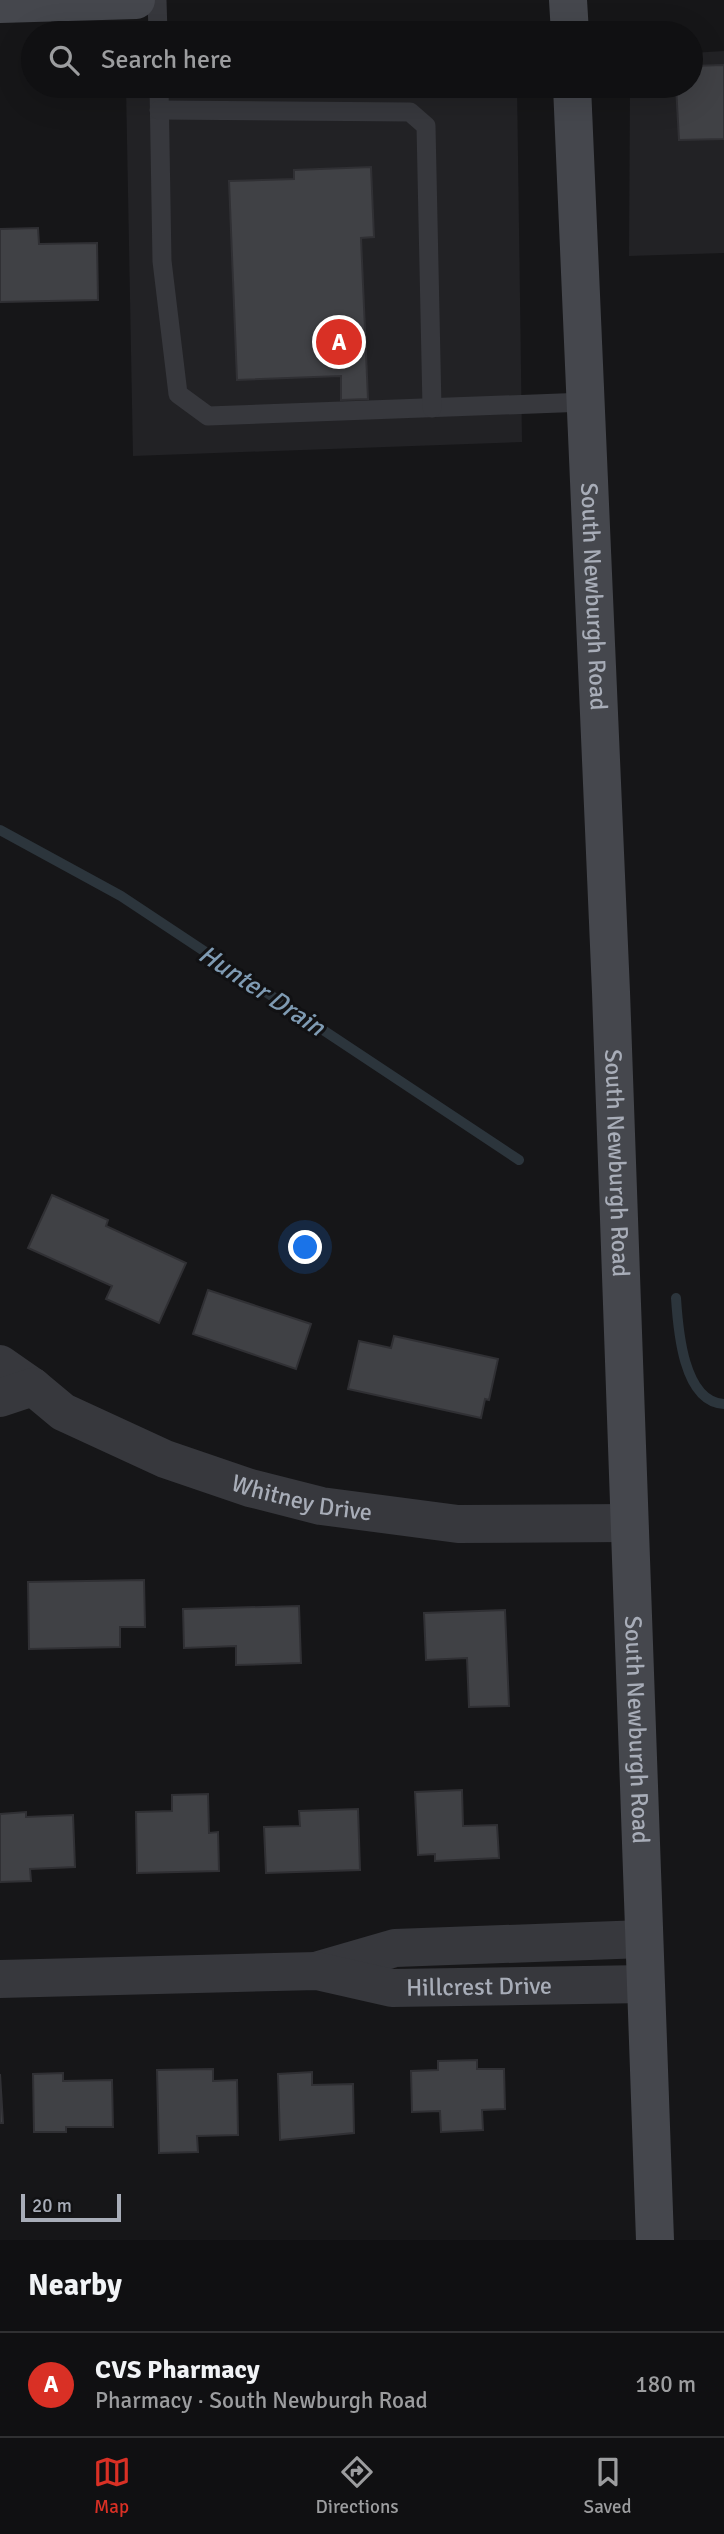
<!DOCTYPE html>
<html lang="en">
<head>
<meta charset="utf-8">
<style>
  body { margin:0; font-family:Signika,sans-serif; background:#1e1e20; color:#f1f3f6 }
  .scale { position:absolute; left:21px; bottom:18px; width:100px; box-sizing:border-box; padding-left:7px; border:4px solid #a8adb8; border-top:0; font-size:19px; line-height:24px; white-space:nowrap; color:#a8adb8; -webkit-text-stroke:5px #111113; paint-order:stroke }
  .you { position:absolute; left:306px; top:1248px; width:24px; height:24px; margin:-18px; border:5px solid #fff; border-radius:50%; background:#1a73e8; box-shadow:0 0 0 10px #1a73e833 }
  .badge { display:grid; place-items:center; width:46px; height:46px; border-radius:50%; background:#d93025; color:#fff; font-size:23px; font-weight:700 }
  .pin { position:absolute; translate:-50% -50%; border:4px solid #fff; box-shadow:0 2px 7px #0006 }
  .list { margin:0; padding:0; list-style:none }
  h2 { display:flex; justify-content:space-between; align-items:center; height:91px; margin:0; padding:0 28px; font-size:30px }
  h2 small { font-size:23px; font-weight:400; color:#9c9d9f }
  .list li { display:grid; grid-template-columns:46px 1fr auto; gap:21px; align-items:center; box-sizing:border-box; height:105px; padding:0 28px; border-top:2px solid #303032 }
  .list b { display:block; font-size:26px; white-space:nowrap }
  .list p { margin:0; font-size:23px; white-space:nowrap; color:#9c9d9f }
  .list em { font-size:23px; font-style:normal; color:#9c9d9f }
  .icon { flex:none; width:38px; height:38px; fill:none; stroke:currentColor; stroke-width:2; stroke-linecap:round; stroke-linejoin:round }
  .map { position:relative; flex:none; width:724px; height:2240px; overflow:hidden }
  .search { position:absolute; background:#101012; box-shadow:0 7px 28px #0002; left:21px; right:21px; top:21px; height:77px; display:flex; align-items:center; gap:18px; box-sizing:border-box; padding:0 24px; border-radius:38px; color:#9c9d9f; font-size:26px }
  .sheet { height:196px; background:#101012 }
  nav { display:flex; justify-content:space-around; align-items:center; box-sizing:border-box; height:98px; border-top:2px solid #303032; background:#101012; font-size:19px; color:#9c9d9f }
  nav a { display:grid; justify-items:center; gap:4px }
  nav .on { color:#d93025 }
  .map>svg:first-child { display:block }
  .built { fill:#222225 }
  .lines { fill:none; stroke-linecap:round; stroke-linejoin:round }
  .stream { stroke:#2c353c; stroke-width:10 }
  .building { fill:#404145; stroke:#303034; stroke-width:2 }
  .lane { stroke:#37383d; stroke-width:19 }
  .street { stroke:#37383d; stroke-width:38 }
  .secondary { stroke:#45474d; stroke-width:38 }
  .labels { text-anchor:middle; stroke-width:6; stroke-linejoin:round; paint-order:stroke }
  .street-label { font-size:24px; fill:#a8adb8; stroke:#111113 }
  .water-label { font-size:26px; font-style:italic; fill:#7f9bb3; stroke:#111113 }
</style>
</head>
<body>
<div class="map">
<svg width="724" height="2240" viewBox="0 0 724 2240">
  <rect width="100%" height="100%" fill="#161618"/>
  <g class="built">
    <polygon points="724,51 724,253 629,256 630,86 691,86 691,53"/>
    <polygon points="126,86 517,86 522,442 133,456"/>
  </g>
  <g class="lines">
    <g class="stream">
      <polyline points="0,830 121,896 519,1160"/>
      <path d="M676,1298C678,1329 683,1402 724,1404"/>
    </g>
  </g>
  <g class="building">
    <polygon points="724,65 724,139 679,140 676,86 691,86 691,66"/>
    <polygon points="371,167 374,237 361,238 368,399 341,400 341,376 237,380 229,181 294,179 294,170"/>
    <polygon points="38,228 39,244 97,243 98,300 0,302 0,229"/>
    <polygon points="52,1195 108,1220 106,1226 186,1263 159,1323 106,1299 112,1286 28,1248"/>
    <polygon points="208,1290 311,1324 296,1369 193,1334"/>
    <polygon points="394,1336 498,1359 489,1400 485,1399 481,1418 348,1389 359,1341 391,1348"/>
    <polygon points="144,1580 145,1627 120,1627 120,1647 29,1649 28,1582"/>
    <polygon points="299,1606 301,1663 236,1665 236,1646 184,1648 183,1609"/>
    <polygon points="505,1610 509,1706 469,1707 467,1658 426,1660 424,1613"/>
    <polygon points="462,1790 463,1826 497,1825 499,1858 435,1861 435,1854 418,1855 415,1792"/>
    <polygon points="208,1794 209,1833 218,1832 219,1871 137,1873 136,1812 172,1811 172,1795"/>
    <polygon points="358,1809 360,1870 266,1873 264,1827 300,1826 299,1811"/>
    <polygon points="26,1812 26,1817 73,1815 75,1867 30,1869 31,1881 0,1882 0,1814"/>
    <polygon points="477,2060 477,2069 504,2069 505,2109 482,2110 483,2130 441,2132 440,2111 412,2112 411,2071 438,2070 438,2061"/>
    <polygon points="213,2069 213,2081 237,2080 238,2135 197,2136 198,2152 159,2153 157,2070"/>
    <polygon points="312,2072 312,2085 353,2084 354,2133 280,2140 278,2074"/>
    <polygon points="63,2073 63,2081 112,2080 113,2127 66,2127 66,2132 34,2132 33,2074"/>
    <polygon points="0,2074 3,2123 0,2123"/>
  </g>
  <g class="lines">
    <g class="lane">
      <polyline points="157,0 158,33"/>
      <polyline points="159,86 162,261 178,394 208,416 586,402"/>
      <polyline points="159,110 410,112 426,126 432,408"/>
    </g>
    <g class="street">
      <polyline points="0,1364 33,1387"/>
      <path id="s1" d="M0,1398L33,1387L63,1412L165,1459L250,1488L321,1506L458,1524L629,1523"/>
      <polyline points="319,1970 395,1948 644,1939"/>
      <path id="s2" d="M0,1979L317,1971L392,1988L645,1984"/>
    </g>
    <g class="secondary">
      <polyline points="568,0 570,33"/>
      <polyline points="0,4 136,0"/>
      <path id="s3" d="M572,86L611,992L655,2240"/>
    </g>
  </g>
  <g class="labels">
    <g class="street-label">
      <text dy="8" stroke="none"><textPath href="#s3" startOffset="511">South Newburgh Road</textPath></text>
      <text dy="8" stroke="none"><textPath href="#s3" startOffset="1078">South Newburgh Road</textPath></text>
      <text dy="8" stroke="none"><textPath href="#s1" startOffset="329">Whitney Drive</textPath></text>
      <text dy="8" stroke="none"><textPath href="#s3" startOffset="1645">South Newburgh Road</textPath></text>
      <text dy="8" stroke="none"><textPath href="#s2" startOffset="481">Hillcrest Drive</textPath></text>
    </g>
    <g class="water-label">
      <text transform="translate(262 990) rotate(33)" y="9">Hunter Drain</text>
    </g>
  </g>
</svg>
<div class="scale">20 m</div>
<div class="you"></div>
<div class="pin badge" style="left:339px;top:342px">A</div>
<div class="search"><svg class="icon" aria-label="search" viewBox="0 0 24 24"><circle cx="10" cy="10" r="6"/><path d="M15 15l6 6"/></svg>Search here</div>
</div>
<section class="sheet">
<h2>Nearby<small></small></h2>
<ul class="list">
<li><span class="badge">A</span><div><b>CVS Pharmacy</b><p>Pharmacy · South Newburgh Road</p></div><em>180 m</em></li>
</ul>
</section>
<nav>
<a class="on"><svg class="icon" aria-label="map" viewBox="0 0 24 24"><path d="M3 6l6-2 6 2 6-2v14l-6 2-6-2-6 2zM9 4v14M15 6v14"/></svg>Map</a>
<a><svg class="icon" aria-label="directions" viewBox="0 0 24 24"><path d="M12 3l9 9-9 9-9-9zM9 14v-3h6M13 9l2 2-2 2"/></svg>Directions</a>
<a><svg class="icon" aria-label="saved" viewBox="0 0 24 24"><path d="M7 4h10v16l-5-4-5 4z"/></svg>Saved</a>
</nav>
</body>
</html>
